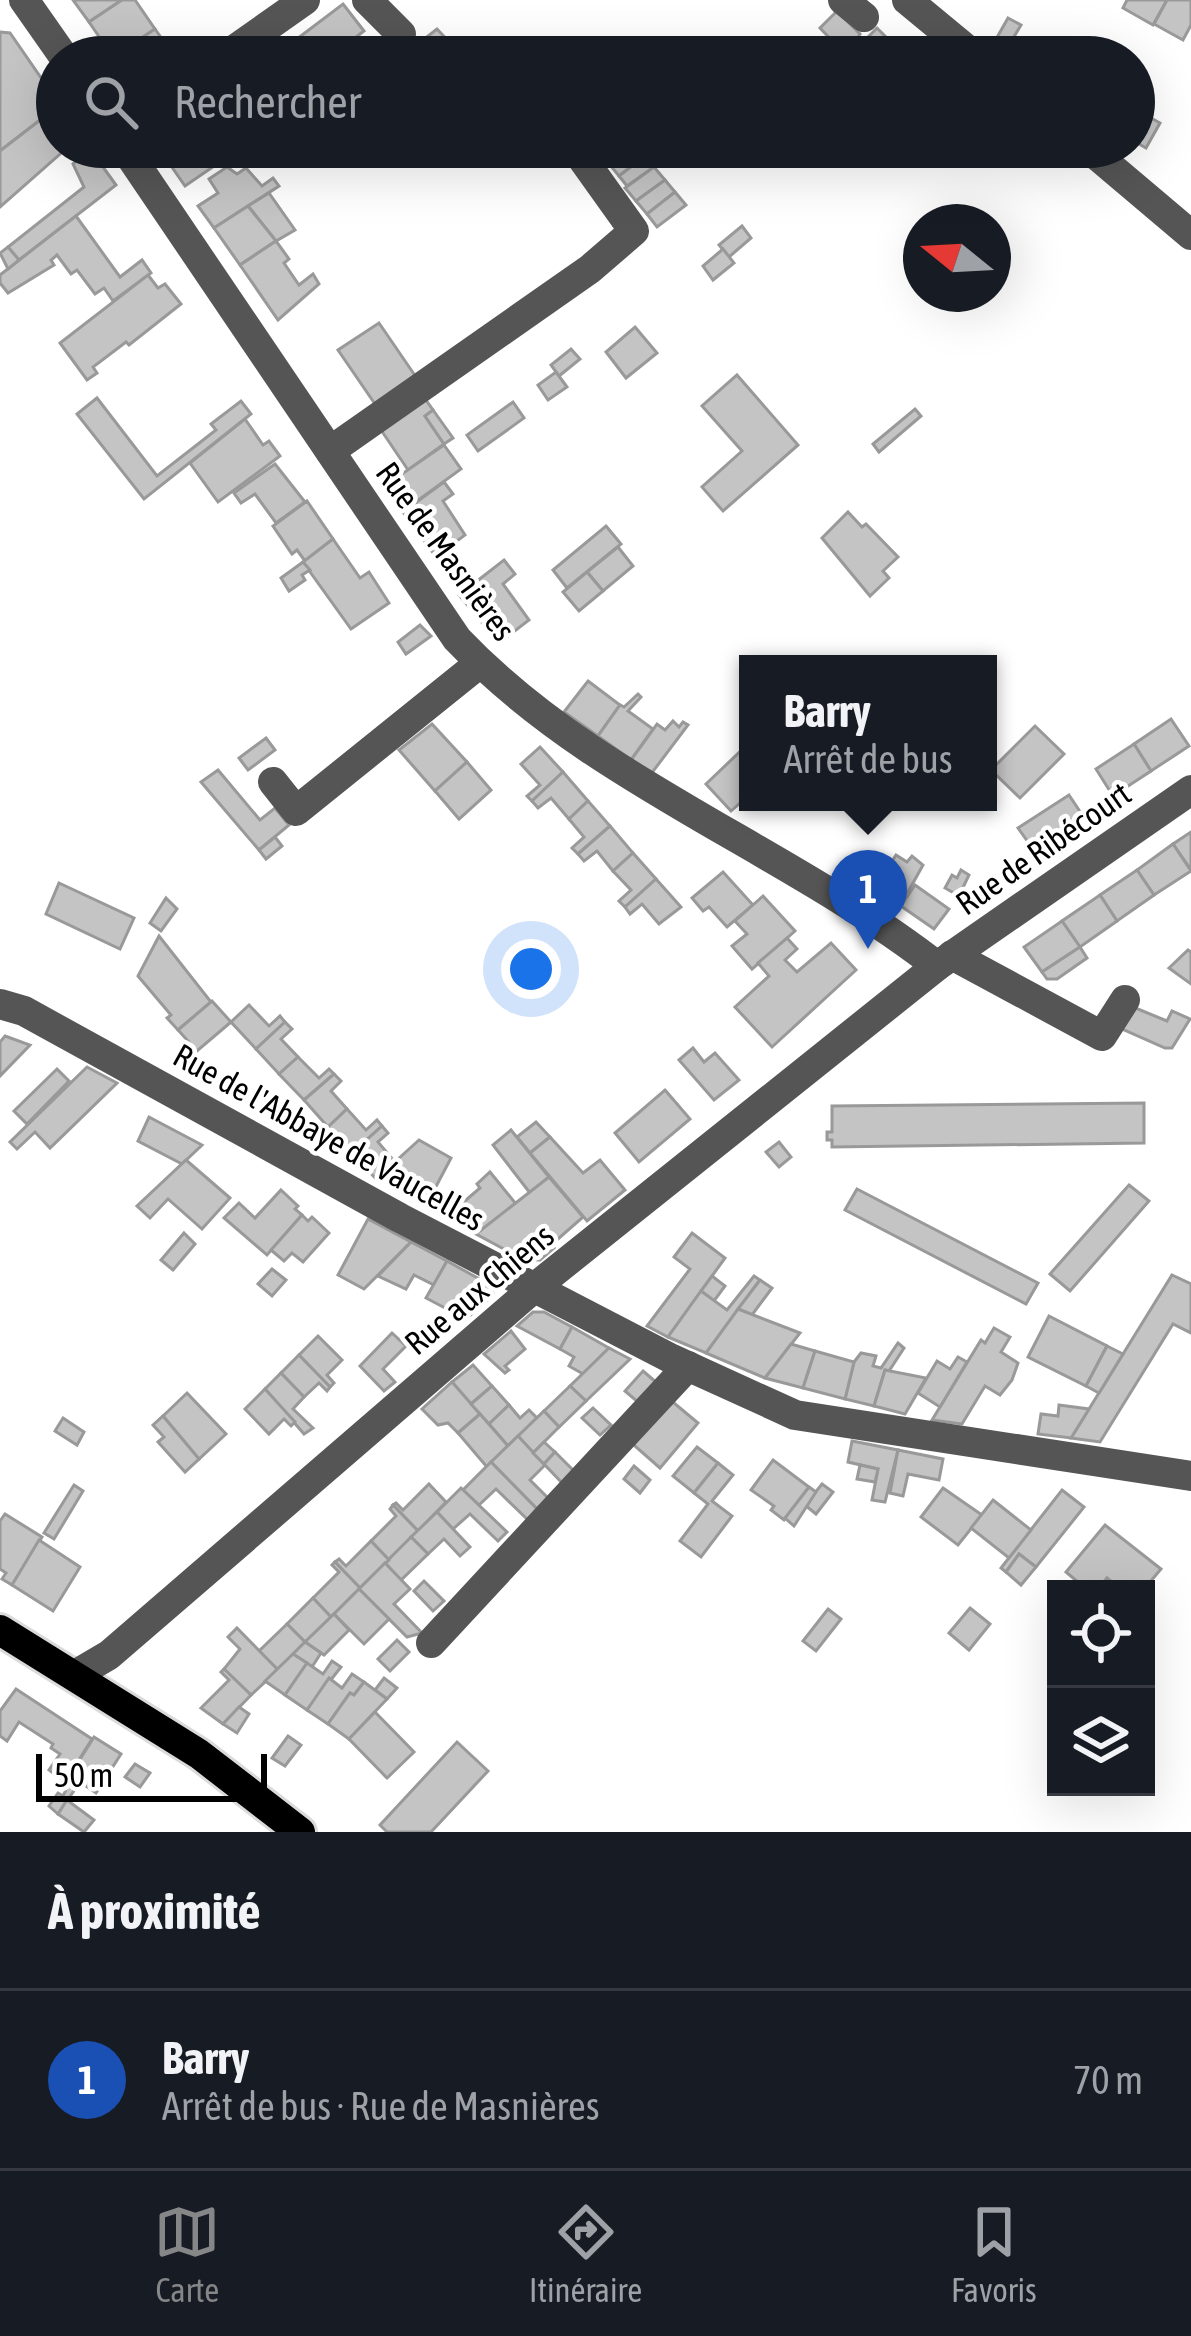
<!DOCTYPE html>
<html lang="fr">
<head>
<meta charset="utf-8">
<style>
  body { margin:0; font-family:"Asap Condensed",sans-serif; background:#242831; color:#f1f3f6 }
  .controls { position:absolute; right:36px; bottom:36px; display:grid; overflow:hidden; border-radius:0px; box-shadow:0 12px 48px #0002 }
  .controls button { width:108px; height:108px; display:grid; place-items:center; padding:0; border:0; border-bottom:3px solid #363941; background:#171b24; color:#f1f3f6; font:60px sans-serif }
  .compass { position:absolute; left:903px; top:204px; width:108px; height:108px; border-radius:50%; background:#171b24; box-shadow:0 12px 48px #0002; rotate:288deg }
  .scale { position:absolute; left:36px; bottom:30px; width:231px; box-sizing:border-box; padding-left:12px; border:6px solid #000; border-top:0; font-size:33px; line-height:42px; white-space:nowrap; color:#000; -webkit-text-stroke:9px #fff; paint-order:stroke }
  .you { position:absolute; left:531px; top:969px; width:42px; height:42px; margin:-30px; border:9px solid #fff; border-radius:50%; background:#1a73e8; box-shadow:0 0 0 18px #1a73e833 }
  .badge { display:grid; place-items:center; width:78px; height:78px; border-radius:50%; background:#858687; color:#fff; font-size:39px; font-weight:700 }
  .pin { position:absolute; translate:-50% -99px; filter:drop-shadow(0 3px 6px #0008) }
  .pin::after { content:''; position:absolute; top:63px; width:42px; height:36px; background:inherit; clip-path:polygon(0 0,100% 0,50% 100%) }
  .popup { position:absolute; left:739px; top:655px; width:258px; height:156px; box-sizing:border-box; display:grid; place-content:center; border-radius:0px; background:#171b24; filter:drop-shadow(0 3px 9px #0005); font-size:39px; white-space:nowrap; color:#9ea1a6 }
  .popup b { font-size:45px; color:#f1f3f6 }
  .popup::after { content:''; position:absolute; left:50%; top:100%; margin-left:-24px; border:24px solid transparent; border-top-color:#171b24 }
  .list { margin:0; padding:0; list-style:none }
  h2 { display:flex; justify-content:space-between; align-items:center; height:156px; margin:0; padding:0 48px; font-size:51px }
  h2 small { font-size:39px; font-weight:400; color:#9ea1a6 }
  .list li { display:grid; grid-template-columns:78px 1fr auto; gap:36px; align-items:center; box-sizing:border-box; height:180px; padding:0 48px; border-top:3px solid #363941 }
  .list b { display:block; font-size:45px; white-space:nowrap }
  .list p { margin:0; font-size:39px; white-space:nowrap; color:#9ea1a6 }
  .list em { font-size:39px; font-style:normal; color:#9ea1a6 }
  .icon { flex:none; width:66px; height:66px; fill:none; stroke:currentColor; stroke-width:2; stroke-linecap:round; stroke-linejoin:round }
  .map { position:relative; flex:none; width:1191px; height:1832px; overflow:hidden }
  .search { position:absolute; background:#171b24; box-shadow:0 12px 48px #0002; left:36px; right:36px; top:36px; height:132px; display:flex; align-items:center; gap:30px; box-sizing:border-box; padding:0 42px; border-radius:66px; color:#9ea1a6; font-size:45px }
  .sheet { height:336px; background:#171b24 }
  nav { display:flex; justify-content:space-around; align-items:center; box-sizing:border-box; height:168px; border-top:3px solid #363941; background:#171b24; font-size:33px; color:#9ea1a6 }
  nav a { display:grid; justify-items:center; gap:6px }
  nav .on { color:#858687 }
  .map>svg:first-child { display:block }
  .building { fill:#c4c4c4; stroke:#999; stroke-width:3 }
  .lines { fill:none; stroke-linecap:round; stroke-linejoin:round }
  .major-casing { stroke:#dbdbdb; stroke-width:36 }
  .minor { stroke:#555; stroke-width:30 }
  .major { stroke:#000; stroke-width:30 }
  .labels { text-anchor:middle; stroke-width:9; stroke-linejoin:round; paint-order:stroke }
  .street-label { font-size:33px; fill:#000; stroke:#fff }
</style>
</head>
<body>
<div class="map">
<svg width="1191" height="1832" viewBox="0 0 1191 1832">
  <rect width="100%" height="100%" fill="#fff"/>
  <g class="building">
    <polygon points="73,0 122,0 89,22"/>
    <polygon points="122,0 135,0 155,29 113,57 89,22"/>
    <polygon points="1127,0 1167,0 1153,25 1123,8"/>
    <polygon points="1167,0 1191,0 1191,25 1183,40 1154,24"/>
    <polygon points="343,4 364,31 330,57 273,57"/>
    <polygon points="837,11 860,34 857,39 862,43 877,28 894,45 882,57 848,57 820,28"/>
    <polygon points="1008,18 1021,25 1003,55 991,48"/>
    <polygon points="155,29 175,57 113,57"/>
    <polygon points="437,29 455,48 444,57 415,57 410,50"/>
    <polygon points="0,32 10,33 57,101 57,107 0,151"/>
    <polygon points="1036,40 1066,57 1026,57"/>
    <polygon points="1142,93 1152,99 1134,134 1134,109"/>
    <polygon points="57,107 57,147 68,147 0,207 0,151"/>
    <polygon points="1144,114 1160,123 1146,148 1134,141"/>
    <polygon points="158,147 206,147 217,164 185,186"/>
    <polygon points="607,147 632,147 610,165 600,153"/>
    <polygon points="632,147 638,147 645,156 619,176 610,165"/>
    <polygon points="90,149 116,185 19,260 8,247 84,187 73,164"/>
    <polygon points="645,156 654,167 627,186 619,176"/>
    <polygon points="227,167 237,174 246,168 262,186 273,178 279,186 214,228 198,206 218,193 209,179"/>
    <polygon points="654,167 665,180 636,201 625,188"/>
    <polygon points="665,180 675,192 647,214 636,201"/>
    <polygon points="675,192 686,205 657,227 647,214"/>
    <polygon points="269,193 295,230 276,241 248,206"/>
    <polygon points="248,206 276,241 240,265 214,228"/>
    <polygon points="76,216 120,277 142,260 151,273 113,301 104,288 95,294 77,270 71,274 57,255 51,260 54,265 8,293 0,283 0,275"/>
    <polygon points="742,226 751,238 729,257 719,245"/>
    <polygon points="276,241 289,259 284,263 299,285 313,274 319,284 278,320 240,265"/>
    <polygon points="8,247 19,260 8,269 0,253"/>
    <polygon points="723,249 734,263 713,280 703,266"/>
    <polygon points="148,275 158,288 165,284 181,304 129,345 126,342 93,367 97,373 87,380 60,343"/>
    <polygon points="379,323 416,377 375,404 338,350"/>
    <polygon points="635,327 657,353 626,378 606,352"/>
    <polygon points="571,349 580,359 559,376 551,365"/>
    <polygon points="556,372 567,387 548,400 538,385"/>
    <polygon points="737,375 798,445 723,511 702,487 742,451 702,406"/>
    <polygon points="423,396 433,410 425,416 444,444 408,470 379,427"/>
    <polygon points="97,398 157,476 216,430 211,424 241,401 251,414 144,499 77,414"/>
    <polygon points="513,402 524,418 478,451 467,435"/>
    <polygon points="915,409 921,416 879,452 873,444"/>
    <polygon points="433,410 453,438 444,444 425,416"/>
    <polygon points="245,419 263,445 269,441 280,456 218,502 190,463"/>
    <polygon points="444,445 461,469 417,501 399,476"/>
    <polygon points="275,464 305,502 276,523 255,494 241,503 234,493"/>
    <polygon points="444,482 453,494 443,501 465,535 436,557 403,512"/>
    <polygon points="307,501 333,539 305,561 297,550 292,554 273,526"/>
    <polygon points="848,512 862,527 866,524 898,557 883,571 889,578 870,596 822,538"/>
    <polygon points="606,526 621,544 567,588 553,570"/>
    <polygon points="333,539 360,578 369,572 389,603 351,629 303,562"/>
    <polygon points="618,547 633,566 603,591 587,572"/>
    <polygon points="504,560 515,574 503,584 529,620 499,643 459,595"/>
    <polygon points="303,562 310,570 302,575 305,580 289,591 281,578"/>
    <polygon points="587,572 603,591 579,611 563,592"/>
    <polygon points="420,625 431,636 406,654 398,642"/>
    <polygon points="588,681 620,705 598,736 564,712"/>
    <polygon points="638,694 641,697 628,711 653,729 631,760 598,736 620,705 624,707"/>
    <polygon points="1171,719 1189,746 1151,771 1134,744"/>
    <polygon points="673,721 679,727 683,722 688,725 651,774 631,760 657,724 665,730"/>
    <polygon points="432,724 467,762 435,791 399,750"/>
    <polygon points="1035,726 1064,754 1020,798 991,770"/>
    <polygon points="266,738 275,750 248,770 239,758"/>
    <polygon points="748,744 748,796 731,811 706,784"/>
    <polygon points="1134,744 1151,771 1113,796 1096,769"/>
    <polygon points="540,747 563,772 532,801 527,796 540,785 521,764"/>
    <polygon points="467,762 491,790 459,819 435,791"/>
    <polygon points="218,770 260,820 275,808 289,825 259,850 201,782"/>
    <polygon points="563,772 588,801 569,819 551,798 538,808 532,801"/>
    <polygon points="1069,795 1083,816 1033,849 1018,828"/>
    <polygon points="588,801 610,826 578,854 572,848 584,837 569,819"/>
    <polygon points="610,826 633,853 613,871 597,851 584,861 578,854"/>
    <polygon points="1191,832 1191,870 1173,844"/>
    <polygon points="275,837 282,846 266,859 259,850"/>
    <polygon points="1173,844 1191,871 1154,895 1137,870"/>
    <polygon points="633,853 656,879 625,907 619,901 631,890 613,871"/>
    <polygon points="896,855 907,862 912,856 923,865 899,908 855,884 868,864 885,872"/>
    <polygon points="961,870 969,875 959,896 945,888 952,875 957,878"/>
    <polygon points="1137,870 1154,895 1117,921 1100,895"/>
    <polygon points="723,872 753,905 727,927 709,907 703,911 692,898"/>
    <polygon points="656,879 681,907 659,924 642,904 630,914 625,907"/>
    <polygon points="59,883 134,918 120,949 46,914"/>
    <polygon points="915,885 949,909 934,929 901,906"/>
    <polygon points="1100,895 1117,921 1080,947 1062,921"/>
    <polygon points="763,896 795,931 752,969 732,946 747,934 735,921"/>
    <polygon points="166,898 177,909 161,931 150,923"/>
    <polygon points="1062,921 1080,947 1042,972 1024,947"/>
    <polygon points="159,936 211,1002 178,1030 167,1018 171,1015 138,976"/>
    <polygon points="787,938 797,949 785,960 797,972 831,943 856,970 772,1047 735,1007 769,976 758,963"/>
    <polygon points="1080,947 1087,958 1057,979 1047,979 1042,972"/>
    <polygon points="1188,950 1191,952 1191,984 1169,968"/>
    <polygon points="212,1001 231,1022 197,1051 178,1030"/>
    <polygon points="249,1005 269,1026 280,1016 285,1022 256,1049 231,1022"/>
    <polygon points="1133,1007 1167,1021 1172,1011 1190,1019 1172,1048 1165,1048 1120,1028"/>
    <polygon points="285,1022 292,1029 281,1039 298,1057 279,1074 256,1049"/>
    <polygon points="5,1036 30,1045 0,1076 0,1042"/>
    <polygon points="693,1048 704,1062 715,1053 739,1080 714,1100 679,1060"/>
    <polygon points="298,1057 319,1078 329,1069 334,1074 304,1100 279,1074"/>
    <polygon points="87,1067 117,1083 50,1148 35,1132 17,1149 10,1142"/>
    <polygon points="57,1069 69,1081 27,1124 14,1111"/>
    <polygon points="334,1074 341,1081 331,1091 347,1109 328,1127 304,1100"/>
    <polygon points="665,1090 690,1119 639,1162 615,1133"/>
    <polygon points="1144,1103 1144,1143 832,1147 832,1140 827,1140 827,1132 832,1132 832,1106"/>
    <polygon points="347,1109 366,1130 377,1120 382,1126 352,1153 328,1127"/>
    <polygon points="149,1117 202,1145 182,1164 138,1141"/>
    <polygon points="536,1122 550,1137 530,1153 517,1137"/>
    <polygon points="382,1126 388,1133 378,1142 395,1162 376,1179 352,1153"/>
    <polygon points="511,1130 549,1177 530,1193 493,1145"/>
    <polygon points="550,1137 583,1173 600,1160 625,1190 587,1221 530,1153"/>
    <polygon points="419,1140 451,1158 431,1196 385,1171"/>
    <polygon points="779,1142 791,1157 779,1167 766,1152"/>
    <polygon points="186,1160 230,1198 202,1229 168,1199 150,1218 137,1206"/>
    <polygon points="490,1172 516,1204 480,1231 459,1206 480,1188 477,1184"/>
    <polygon points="549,1177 583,1217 551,1245 554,1248 540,1260 524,1260 476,1234"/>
    <polygon points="1129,1185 1149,1201 1070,1291 1050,1274"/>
    <polygon points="857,1189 1038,1283 1026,1304 845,1210"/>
    <polygon points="281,1190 298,1206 295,1209 302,1215 267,1255 224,1218 239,1203 255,1218"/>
    <polygon points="302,1215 308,1221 312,1217 329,1233 303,1262 292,1253 284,1261 271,1250"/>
    <polygon points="368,1219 411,1242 364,1289 338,1275"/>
    <polygon points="184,1233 195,1244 173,1270 161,1260"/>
    <polygon points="692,1233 725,1258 668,1337 647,1326 690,1269 674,1257"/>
    <polygon points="411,1242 447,1261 434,1285 414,1275 406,1289 378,1276"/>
    <polygon points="447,1261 492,1286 493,1295 466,1319 426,1298"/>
    <polygon points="272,1269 286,1280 272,1296 258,1284"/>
    <polygon points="1172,1275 1191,1284 1191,1333 1173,1324 1100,1442 1071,1438"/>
    <polygon points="712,1276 725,1286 714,1301 701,1291"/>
    <polygon points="754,1276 760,1280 706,1353 668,1337 701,1291 727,1310"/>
    <polygon points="760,1280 772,1288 752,1315 738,1309"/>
    <polygon points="738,1309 800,1333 765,1378 706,1353"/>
    <polygon points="533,1312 544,1312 572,1327 560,1349 517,1326"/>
    <polygon points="1049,1316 1107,1346 1086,1386 1028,1357"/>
    <polygon points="572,1327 609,1348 583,1374 569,1366 574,1357 560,1349"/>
    <polygon points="994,1328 1010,1337 1001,1352 1018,1363 1012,1380 1000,1395 985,1386 962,1424 932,1420 981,1340 985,1343"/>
    <polygon points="511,1331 525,1349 505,1366 509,1370 505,1373 484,1354"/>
    <polygon points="392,1333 406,1346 383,1369 395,1382 384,1391 360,1366"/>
    <polygon points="318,1336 342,1360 327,1375 334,1383 330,1387 299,1355"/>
    <polygon points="898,1343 904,1348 889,1371 885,1370 874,1406 845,1399 854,1362 861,1353 876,1356 873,1366 881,1368"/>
    <polygon points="791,1344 815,1351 803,1388 765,1378"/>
    <polygon points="1107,1346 1123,1354 1099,1393 1086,1386"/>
    <polygon points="609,1348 630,1359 586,1401 570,1386"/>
    <polygon points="815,1351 854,1362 845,1399 803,1388"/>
    <polygon points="299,1355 330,1387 327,1391 319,1383 304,1397 281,1373"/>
    <polygon points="958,1357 967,1362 940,1407 918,1393 937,1361 950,1369"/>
    <polygon points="473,1365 492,1386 471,1404 452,1382"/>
    <polygon points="885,1370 926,1378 905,1414 874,1406"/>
    <polygon points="643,1371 657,1383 639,1403 625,1391"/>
    <polygon points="281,1373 304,1397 293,1409 313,1428 304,1434 265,1389"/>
    <polygon points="452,1382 480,1414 458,1433 448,1423 438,1425 422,1409"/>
    <polygon points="492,1386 509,1405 489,1424 471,1404"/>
    <polygon points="570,1386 586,1401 559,1427 544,1411"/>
    <polygon points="265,1389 295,1422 291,1426 284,1419 269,1434 245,1409"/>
    <polygon points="187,1393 226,1434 199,1459 163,1416"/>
    <polygon points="668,1398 698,1423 660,1468 628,1440"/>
    <polygon points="509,1405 520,1418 529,1410 537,1418 508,1446 489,1424"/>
    <polygon points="1059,1405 1089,1409 1071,1438 1038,1434 1041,1414 1058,1416"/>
    <polygon points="593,1408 611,1425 600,1435 582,1418"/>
    <polygon points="544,1411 559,1427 533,1453 518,1436"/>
    <polygon points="480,1414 508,1446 487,1467 458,1433"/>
    <polygon points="163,1416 199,1459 185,1472 158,1442 164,1437 153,1425"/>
    <polygon points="63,1418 84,1432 77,1445 55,1431"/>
    <polygon points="518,1436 545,1465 530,1480 550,1500 539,1511 491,1462"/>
    <polygon points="852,1441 898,1450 885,1502 872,1500 878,1469 848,1462"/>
    <polygon points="544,1442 555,1452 544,1464 533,1453"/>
    <polygon points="697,1447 718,1463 694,1493 673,1476"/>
    <polygon points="898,1450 943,1459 939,1480 908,1474 903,1496 890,1493"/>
    <polygon points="555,1452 575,1472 564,1485 544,1464"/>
    <polygon points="773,1460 809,1487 784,1520 771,1510 774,1506 751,1490"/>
    <polygon points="491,1462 539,1511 529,1521 496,1489 479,1505 463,1490"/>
    <polygon points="718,1463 733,1475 712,1501 732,1516 701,1557 680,1541 708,1504 694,1493"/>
    <polygon points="860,1465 878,1469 875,1482 857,1479"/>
    <polygon points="634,1466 650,1480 640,1493 624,1479"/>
    <polygon points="429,1484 446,1502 418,1531 393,1505 396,1503 403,1510"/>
    <polygon points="822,1484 833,1492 816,1514 805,1505"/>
    <polygon points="74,1485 83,1491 54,1539 44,1533"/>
    <polygon points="809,1487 816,1492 794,1526 785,1518"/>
    <polygon points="461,1488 507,1532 498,1541 470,1514 453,1529 437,1512"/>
    <polygon points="943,1488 982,1515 958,1545 921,1517"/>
    <polygon points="1062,1490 1084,1507 1036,1567 1019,1554 1006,1572 1001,1568"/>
    <polygon points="993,1500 1031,1530 1009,1558 971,1528"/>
    <polygon points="393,1505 418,1531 389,1560 371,1541 396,1516 390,1509"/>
    <polygon points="437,1512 470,1547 460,1556 444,1539 428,1554 411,1537"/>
    <polygon points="5,1514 42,1537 12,1585 2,1579 6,1573 0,1569 0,1521"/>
    <polygon points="1105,1525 1161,1569 1144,1589 1120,1589 1107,1578 1098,1589 1086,1589 1066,1572"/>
    <polygon points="411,1537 428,1554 401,1580 385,1563"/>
    <polygon points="39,1540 80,1567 53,1611 12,1585"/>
    <polygon points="371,1541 389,1560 360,1588 335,1562 339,1559 346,1566"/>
    <polygon points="1019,1554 1036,1567 1021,1585 1006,1572"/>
    <polygon points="335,1562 360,1588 331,1617 313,1598 339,1572 332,1565"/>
    <polygon points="385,1563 410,1589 394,1604 422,1633 407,1637 359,1589"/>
    <polygon points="424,1581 444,1601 433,1611 414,1591"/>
    <polygon points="359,1589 389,1619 364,1644 334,1614"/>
    <polygon points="313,1598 331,1617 305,1642 287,1624"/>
    <polygon points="970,1608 990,1624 969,1650 949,1633"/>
    <polygon points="828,1609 841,1619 816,1651 803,1641"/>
    <polygon points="334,1614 349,1630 324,1655 305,1642"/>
    <polygon points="287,1624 305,1642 278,1670 259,1651"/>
    <polygon points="237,1628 278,1670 251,1695 224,1669 240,1649 228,1637"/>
    <polygon points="397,1640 409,1652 390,1671 378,1659"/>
    <polygon points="305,1642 321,1653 312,1667 293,1654"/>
    <polygon points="293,1654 307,1663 285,1695 265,1681"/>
    <polygon points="332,1661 341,1667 307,1710 285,1695 307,1663 323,1674"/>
    <polygon points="224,1669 251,1695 223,1724 201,1708 229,1680 221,1672"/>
    <polygon points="352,1674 364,1682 354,1695 350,1693 328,1724 307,1710 329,1678 342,1688"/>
    <polygon points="384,1678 397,1688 387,1699 375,1690"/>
    <polygon points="364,1682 387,1699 349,1739 328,1724 350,1693 354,1695"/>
    <polygon points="16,1689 92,1739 65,1782 49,1770 60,1754 51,1748 53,1744 19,1722 7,1741 0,1736 0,1711"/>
    <polygon points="239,1707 249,1714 237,1733 223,1724"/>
    <polygon points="375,1712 414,1752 387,1778 349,1739"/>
    <polygon points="288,1736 301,1745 285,1766 272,1758"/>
    <polygon points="94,1737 121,1754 96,1793 80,1782 58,1814 49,1806 58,1793 63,1796 66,1790 62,1788"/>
    <polygon points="457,1742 488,1771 431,1832 387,1832 380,1825"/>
    <polygon points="135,1764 150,1773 140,1787 125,1777"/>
    <polygon points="67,1800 94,1820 84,1832 58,1814"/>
  </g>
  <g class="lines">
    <defs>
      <polyline id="major" points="0,1630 199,1754 300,1832"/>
    </defs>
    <use href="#major" class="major-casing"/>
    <g class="minor">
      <polyline points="24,0 64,57"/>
      <polyline points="367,0 401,34"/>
      <polyline points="843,0 864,17"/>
      <polyline points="907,0 976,57"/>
      <polyline points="224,57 305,0"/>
      <path d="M124,147L457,639C592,781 784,847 937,966"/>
      <polyline points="1087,147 1191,235"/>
      <polyline points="330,451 590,269 634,231 574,147"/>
      <polyline points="273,782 296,811 480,663"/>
      <polyline points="952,955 1102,1036 1125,1000"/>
      <polyline points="0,1004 24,1011 400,1218 672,1359 795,1415 1191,1476"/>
      <polyline points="431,1643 688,1366"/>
      <polyline points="75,1675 109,1655 534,1288 937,966 1191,790"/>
    </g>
    <use href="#major" class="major"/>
  </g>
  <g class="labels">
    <g class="street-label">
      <text transform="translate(446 551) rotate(54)" y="12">Rue de Masnières</text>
      <text transform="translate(1043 848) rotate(-35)" y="12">Rue de Ribécourt</text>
      <text transform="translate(329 1137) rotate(29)" y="12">Rue de l'Abbaye de Vaucelles</text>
      <text transform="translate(479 1289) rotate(-40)" y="12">Rue aux Chiens</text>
    </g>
  </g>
</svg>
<div class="controls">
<button><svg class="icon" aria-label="locate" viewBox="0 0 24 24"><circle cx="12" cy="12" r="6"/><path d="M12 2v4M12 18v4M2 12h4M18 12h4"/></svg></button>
<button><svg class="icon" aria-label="layers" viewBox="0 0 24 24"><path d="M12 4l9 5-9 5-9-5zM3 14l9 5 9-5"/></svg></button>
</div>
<svg class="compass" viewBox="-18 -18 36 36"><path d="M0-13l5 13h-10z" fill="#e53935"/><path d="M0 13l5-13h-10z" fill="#9ea1a6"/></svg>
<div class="scale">50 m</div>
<div class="you"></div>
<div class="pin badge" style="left:868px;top:949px;background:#1a4fb4">1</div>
<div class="popup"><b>Barry</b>Arrêt de bus</div>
<div class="search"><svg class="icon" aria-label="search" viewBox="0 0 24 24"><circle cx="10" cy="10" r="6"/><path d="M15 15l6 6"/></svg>Rechercher</div>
</div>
<section class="sheet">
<h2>À proximité<small></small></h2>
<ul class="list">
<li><span class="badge" style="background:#1a4fb4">1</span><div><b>Barry</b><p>Arrêt de bus · Rue de Masnières</p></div><em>70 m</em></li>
</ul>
</section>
<nav>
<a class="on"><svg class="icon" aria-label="map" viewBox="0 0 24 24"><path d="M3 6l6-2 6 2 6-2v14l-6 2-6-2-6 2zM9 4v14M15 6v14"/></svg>Carte</a>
<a><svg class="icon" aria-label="directions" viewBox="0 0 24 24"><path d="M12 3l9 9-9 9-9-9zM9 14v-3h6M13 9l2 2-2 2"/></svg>Itinéraire</a>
<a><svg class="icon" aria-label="saved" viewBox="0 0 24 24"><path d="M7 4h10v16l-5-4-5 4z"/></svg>Favoris</a>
</nav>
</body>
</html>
